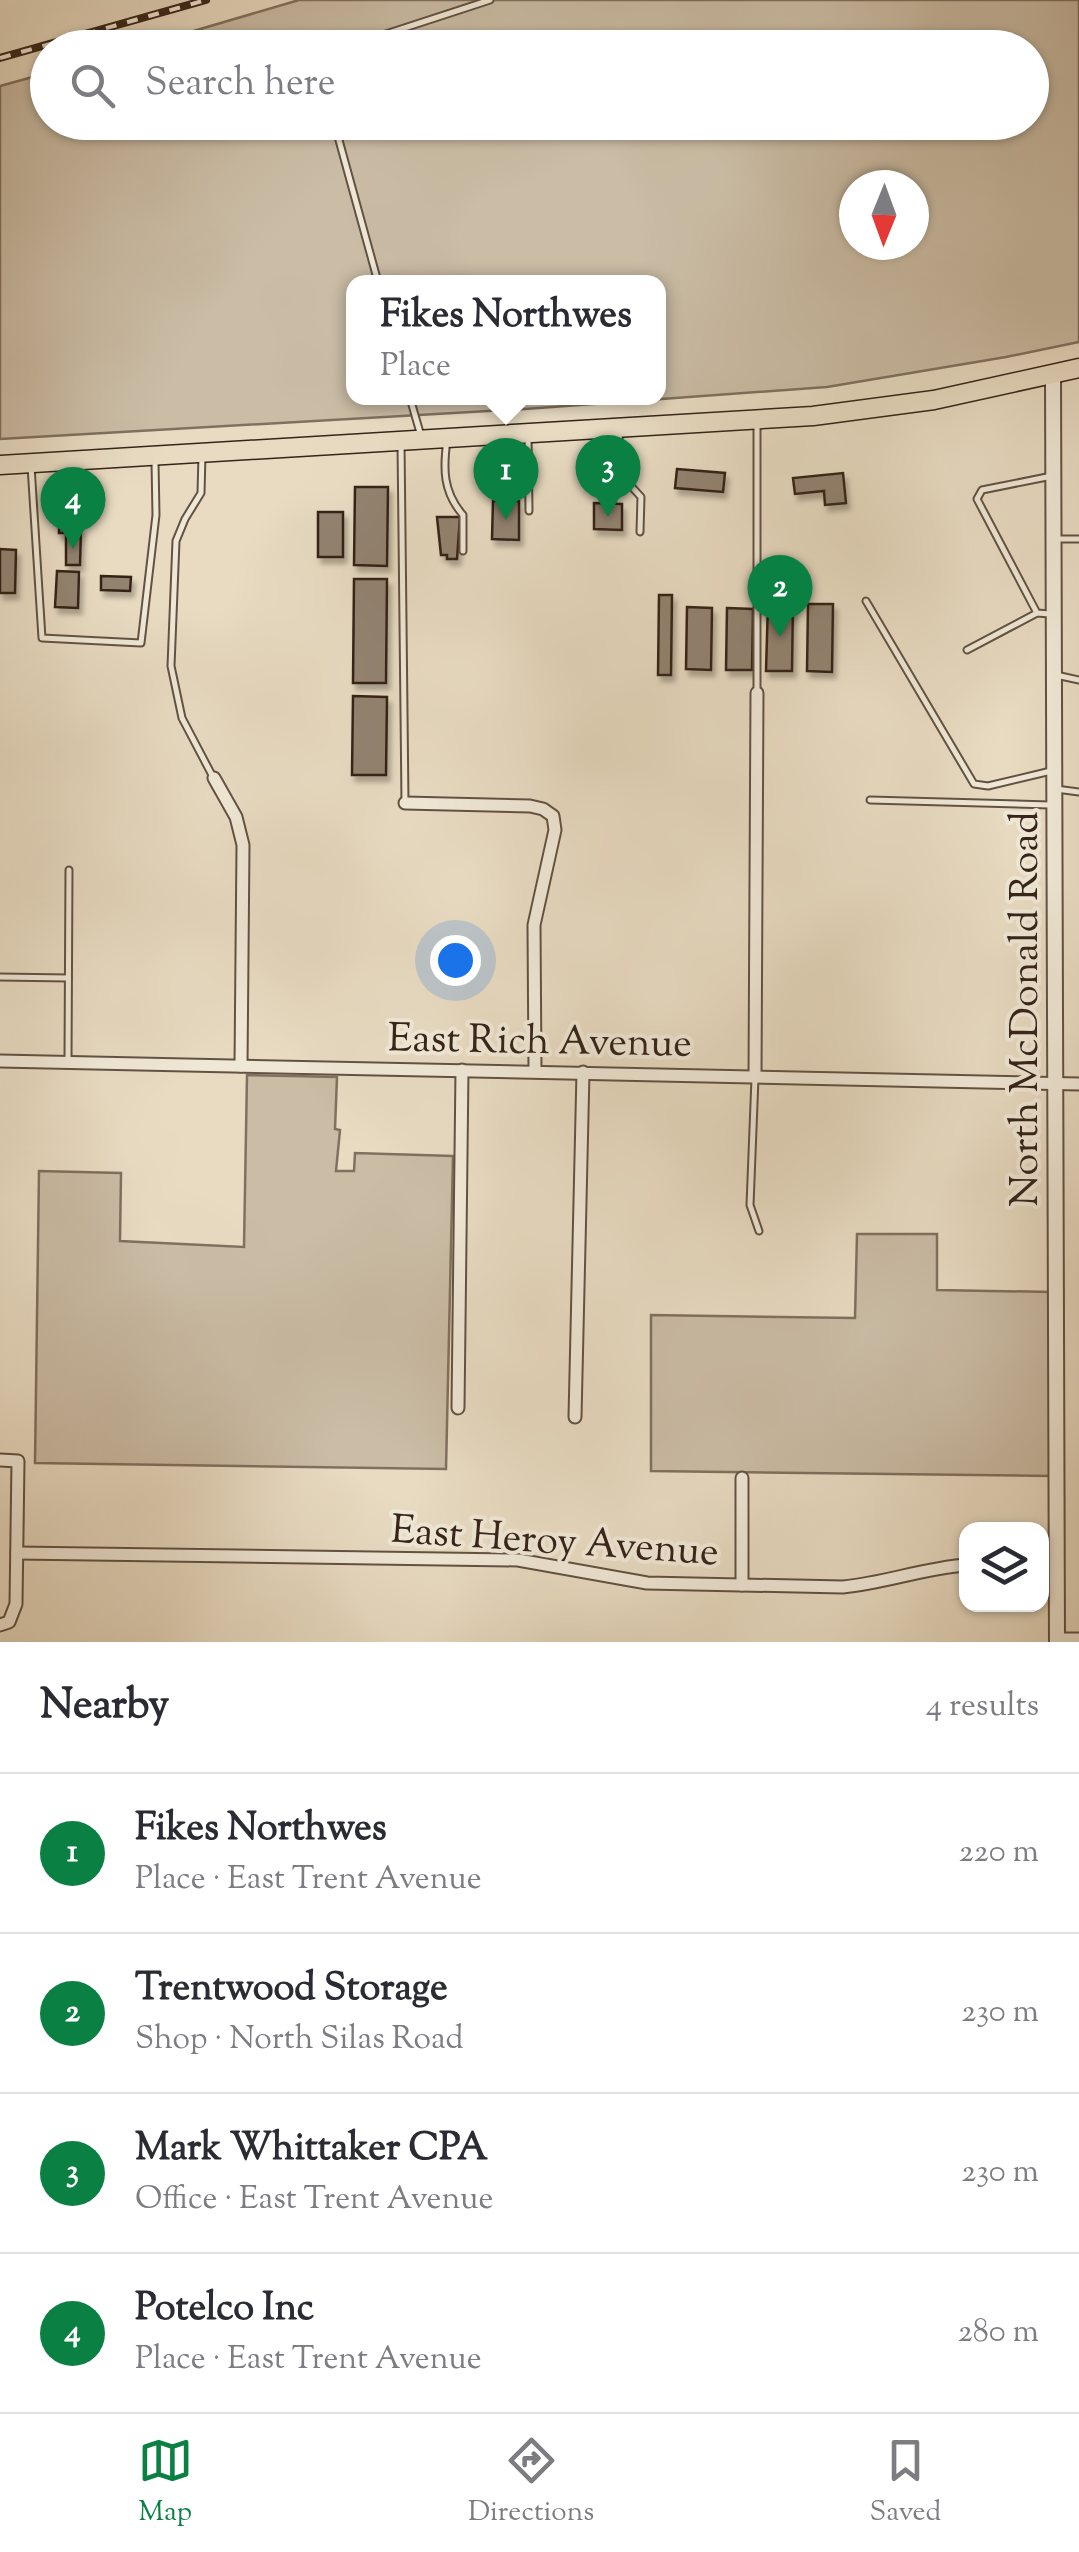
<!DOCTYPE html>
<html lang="en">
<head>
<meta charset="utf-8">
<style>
  body { margin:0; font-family:"Sorts Mill Goudy",serif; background:#f7f7f7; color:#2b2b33 }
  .controls { position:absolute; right:30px; bottom:30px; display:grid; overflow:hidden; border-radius:20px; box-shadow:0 2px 8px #0004 }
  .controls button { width:90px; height:90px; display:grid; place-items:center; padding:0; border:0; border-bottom:2px solid #e1e1e2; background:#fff; color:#2b2b33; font:50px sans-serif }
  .compass { position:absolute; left:839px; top:170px; width:90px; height:90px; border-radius:50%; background:#fff; box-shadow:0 2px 8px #0004; rotate:181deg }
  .you { position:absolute; left:455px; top:960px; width:35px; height:35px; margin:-25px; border:8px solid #fff; border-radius:50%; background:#1a73e8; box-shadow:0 0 0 15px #1a73e833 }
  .badge { display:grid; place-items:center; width:65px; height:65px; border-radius:50%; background:#0b8043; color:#fff; font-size:32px; font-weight:700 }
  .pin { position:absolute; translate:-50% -82px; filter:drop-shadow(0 2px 5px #0008) }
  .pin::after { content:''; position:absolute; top:52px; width:35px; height:30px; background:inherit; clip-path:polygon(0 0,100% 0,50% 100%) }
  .popup { position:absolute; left:346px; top:275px; width:320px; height:130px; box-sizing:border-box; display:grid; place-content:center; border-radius:20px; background:#fff; filter:drop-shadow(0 2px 8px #0005); font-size:32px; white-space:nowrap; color:#7c7c81 }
  .popup b { font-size:38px; color:#2b2b33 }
  .popup::after { content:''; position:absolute; left:50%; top:100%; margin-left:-20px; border:20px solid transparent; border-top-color:#fff }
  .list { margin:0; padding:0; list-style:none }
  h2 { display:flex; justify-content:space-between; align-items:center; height:130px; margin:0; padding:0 40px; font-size:42px }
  h2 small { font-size:32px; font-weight:400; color:#7c7c81 }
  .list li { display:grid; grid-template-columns:65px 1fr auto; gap:30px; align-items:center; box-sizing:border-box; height:160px; padding:0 40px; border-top:2px solid #e1e1e2 }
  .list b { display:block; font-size:38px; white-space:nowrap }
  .list p { margin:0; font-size:32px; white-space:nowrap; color:#7c7c81 }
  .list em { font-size:32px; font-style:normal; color:#7c7c81 }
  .icon { flex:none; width:55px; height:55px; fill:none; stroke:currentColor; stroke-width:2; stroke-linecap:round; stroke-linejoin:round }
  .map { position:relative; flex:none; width:1079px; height:1642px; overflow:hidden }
  .search { position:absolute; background:#fff; box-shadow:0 2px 8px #0004; left:30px; right:30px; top:30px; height:110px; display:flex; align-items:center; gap:25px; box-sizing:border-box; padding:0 35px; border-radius:55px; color:#7c7c81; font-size:38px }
  .sheet { height:770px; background:#fff }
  nav { display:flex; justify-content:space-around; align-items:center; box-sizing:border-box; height:140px; border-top:2px solid #e1e1e2; background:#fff; font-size:28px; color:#7c7c81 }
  nav a { display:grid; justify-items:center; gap:5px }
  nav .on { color:#0b8043 }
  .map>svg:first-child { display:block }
  .green { fill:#cabca5; stroke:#80705f; stroke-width:2.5; fill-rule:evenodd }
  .building { fill:#928371; stroke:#352419; stroke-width:2.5; filter:url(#shadow) }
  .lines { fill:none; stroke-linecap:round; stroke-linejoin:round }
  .service-casing { stroke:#625243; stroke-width:9 }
  .minor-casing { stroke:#625243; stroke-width:15 }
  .tertiary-casing { stroke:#625243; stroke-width:18 }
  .primary-casing { stroke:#352419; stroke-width:21 }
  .service { stroke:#f0e8d7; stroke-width:5 }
  .minor { stroke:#f0e8d7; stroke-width:11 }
  .tertiary { stroke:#f0e8d7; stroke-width:14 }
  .primary { stroke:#e8dbc2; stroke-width:18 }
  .rail-casing { stroke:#352419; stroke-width:8 }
  .rail { stroke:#f0e8d7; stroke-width:4; stroke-dasharray:11; stroke-linecap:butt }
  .labels { text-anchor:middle; stroke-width:8; stroke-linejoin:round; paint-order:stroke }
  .street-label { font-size:40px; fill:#352419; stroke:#f0e8d7 }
</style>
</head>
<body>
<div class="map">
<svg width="1079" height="1642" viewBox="0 0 1079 1642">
  <defs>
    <filter id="shadow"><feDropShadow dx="3.5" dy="6" stdDeviation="2.5" flood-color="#0004"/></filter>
  </defs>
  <rect width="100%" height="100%" fill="#e8dbc2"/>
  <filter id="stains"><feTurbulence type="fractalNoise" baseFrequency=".002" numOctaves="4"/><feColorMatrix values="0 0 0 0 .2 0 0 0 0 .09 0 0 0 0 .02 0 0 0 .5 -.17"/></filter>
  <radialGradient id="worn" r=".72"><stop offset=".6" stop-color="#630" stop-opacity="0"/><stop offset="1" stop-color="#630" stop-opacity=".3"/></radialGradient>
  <g class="green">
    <path d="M299,0H1079V342L1006,357L827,387L525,409L0,439V86L47,73L48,122H1032V48L139,47ZM854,185H914V245H854ZM354,282H658V398H354Z"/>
    <polygon points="247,1075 337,1077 335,1129 340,1130 336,1171 354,1171 355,1153 453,1156 446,1469 35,1463 39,1171 121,1173 120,1241 244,1247"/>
    <polygon points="857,1234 937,1234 937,1290 1052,1292 1051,1476 651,1471 651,1315 855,1318"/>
  </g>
  <g class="building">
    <polygon points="677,469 725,473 723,492 675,488"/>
    <polygon points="843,473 846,503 825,505 824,491 795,494 793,478"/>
    <polygon points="355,487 388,487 387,566 354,565"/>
    <polygon points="493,501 519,501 519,540 492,539"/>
    <polygon points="594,503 622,504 622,530 594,529"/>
    <rect x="318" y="512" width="25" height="45"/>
    <polygon points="59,514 75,514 75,528 81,528 80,565 66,565 66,533 59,533"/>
    <polygon points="437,517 460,517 457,559 447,559 447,555 441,555"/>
    <polygon points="0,549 16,550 15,593 0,593"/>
    <polygon points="57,571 79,572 78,608 55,607"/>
    <polygon points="101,576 131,577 130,591 101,590"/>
    <polygon points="354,579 387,579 386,683 353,683"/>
    <polygon points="659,595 672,595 671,675 658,675"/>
    <polygon points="768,603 793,603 792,671 766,671"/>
    <polygon points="808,604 833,604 832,672 807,671"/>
    <polygon points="687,607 712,608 711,670 686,669"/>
    <polygon points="727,608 753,609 752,670 726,670"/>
    <polygon points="353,696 387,697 386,775 352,775"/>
  </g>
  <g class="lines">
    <defs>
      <g id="service">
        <polyline points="343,48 490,0"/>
        <polyline points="334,122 378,282"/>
        <polyline points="410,398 421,436"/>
        <polyline points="757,422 757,691"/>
        <polyline points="619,430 620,474 641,497 640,532"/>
        <polyline points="528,436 529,511"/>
        <path d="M447,440C443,469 443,492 463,515V551"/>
        <polyline points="401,443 405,802"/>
        <polyline points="202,455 201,493 185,519 176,541 171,666 182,718 213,777"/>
        <polyline points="31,466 42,638 141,643 156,515 155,462"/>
        <polyline points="1056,539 1079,539"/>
        <polyline points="866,601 974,784 988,786 1051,771"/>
        <polyline points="1050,614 1037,613 977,499 982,490 1052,476"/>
        <polyline points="967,650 1037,613"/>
        <polyline points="1056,675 1079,680"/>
        <polyline points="1056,789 1079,792"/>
        <polyline points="870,800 1050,805"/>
        <polyline points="0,977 68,978"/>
        <polyline points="68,1059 69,870"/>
        <polyline points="755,1078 750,1205 759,1231"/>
      </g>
      <g id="minor">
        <polyline points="214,778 236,817 243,845 241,1066"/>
        <polyline points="405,803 530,806 543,809 553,816 555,830 534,925 535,1071"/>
        <polyline points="0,1061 1079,1084"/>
        <polyline points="755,1075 757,693"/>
        <polyline points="458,1408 462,1070"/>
        <polyline points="575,1417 583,1072"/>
        <polyline points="0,1460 18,1461 16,1604 9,1622 0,1625"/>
        <path d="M17,1553L518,1560L647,1583L843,1587C885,1583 924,1568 966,1565"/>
        <polyline points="742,1585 742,1478"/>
        <polyline points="1057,1639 1079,1639"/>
      </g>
      <polyline id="tertiary" points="1053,375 1057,1642"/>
      <polyline id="primary" points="0,465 813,416 934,400 1079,368"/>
    </defs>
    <use href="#service" class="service-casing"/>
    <use href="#minor" class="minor-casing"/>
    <use href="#tertiary" class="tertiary-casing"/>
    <use href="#primary" class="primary-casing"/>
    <use href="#service" class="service"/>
    <use href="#minor" class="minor"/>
    <use href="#tertiary" class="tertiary"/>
    <use href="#primary" class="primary"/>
    <defs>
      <polyline id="rail" points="0,58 206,0"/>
    </defs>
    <use href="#rail" class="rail-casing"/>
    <use href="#rail" class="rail"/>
  </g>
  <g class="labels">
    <g class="street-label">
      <text transform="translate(1023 1009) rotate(-90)" y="14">North McDonald Road</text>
      <text transform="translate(540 1039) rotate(1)" y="14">East Rich Avenue</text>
      <text transform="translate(555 1539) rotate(4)" y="14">East Heroy Avenue</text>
    </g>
  </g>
  <rect width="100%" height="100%" filter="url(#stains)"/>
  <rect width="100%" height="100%" fill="url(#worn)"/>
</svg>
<div class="controls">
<button><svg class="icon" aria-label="layers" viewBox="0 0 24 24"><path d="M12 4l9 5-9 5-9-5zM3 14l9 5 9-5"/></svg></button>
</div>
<svg class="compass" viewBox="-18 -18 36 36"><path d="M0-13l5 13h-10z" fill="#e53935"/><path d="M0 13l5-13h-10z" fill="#7c7c81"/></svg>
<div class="you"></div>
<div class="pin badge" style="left:506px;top:520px">1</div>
<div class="popup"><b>Fikes Northwes</b>Place</div>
<div class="pin badge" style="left:780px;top:637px">2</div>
<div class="pin badge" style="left:608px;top:517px">3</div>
<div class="pin badge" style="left:73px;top:549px">4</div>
<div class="search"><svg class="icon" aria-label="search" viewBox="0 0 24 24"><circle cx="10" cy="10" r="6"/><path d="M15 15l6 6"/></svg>Search here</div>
</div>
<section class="sheet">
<h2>Nearby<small>4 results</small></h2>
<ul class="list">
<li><span class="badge">1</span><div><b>Fikes Northwes</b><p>Place · East Trent Avenue</p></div><em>220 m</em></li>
<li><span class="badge">2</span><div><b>Trentwood Storage</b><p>Shop · North Silas Road</p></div><em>230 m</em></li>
<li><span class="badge">3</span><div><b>Mark Whittaker CPA</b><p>Office · East Trent Avenue</p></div><em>230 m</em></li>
<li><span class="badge">4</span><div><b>Potelco Inc</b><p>Place · East Trent Avenue</p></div><em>280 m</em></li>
</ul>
</section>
<nav>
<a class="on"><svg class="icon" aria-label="map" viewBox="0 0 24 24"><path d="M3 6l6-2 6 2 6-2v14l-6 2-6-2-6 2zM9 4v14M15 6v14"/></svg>Map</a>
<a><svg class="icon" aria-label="directions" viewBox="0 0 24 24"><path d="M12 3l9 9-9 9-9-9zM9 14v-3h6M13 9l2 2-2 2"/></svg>Directions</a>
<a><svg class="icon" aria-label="saved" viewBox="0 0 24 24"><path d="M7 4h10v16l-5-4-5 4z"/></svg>Saved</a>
</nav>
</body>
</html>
